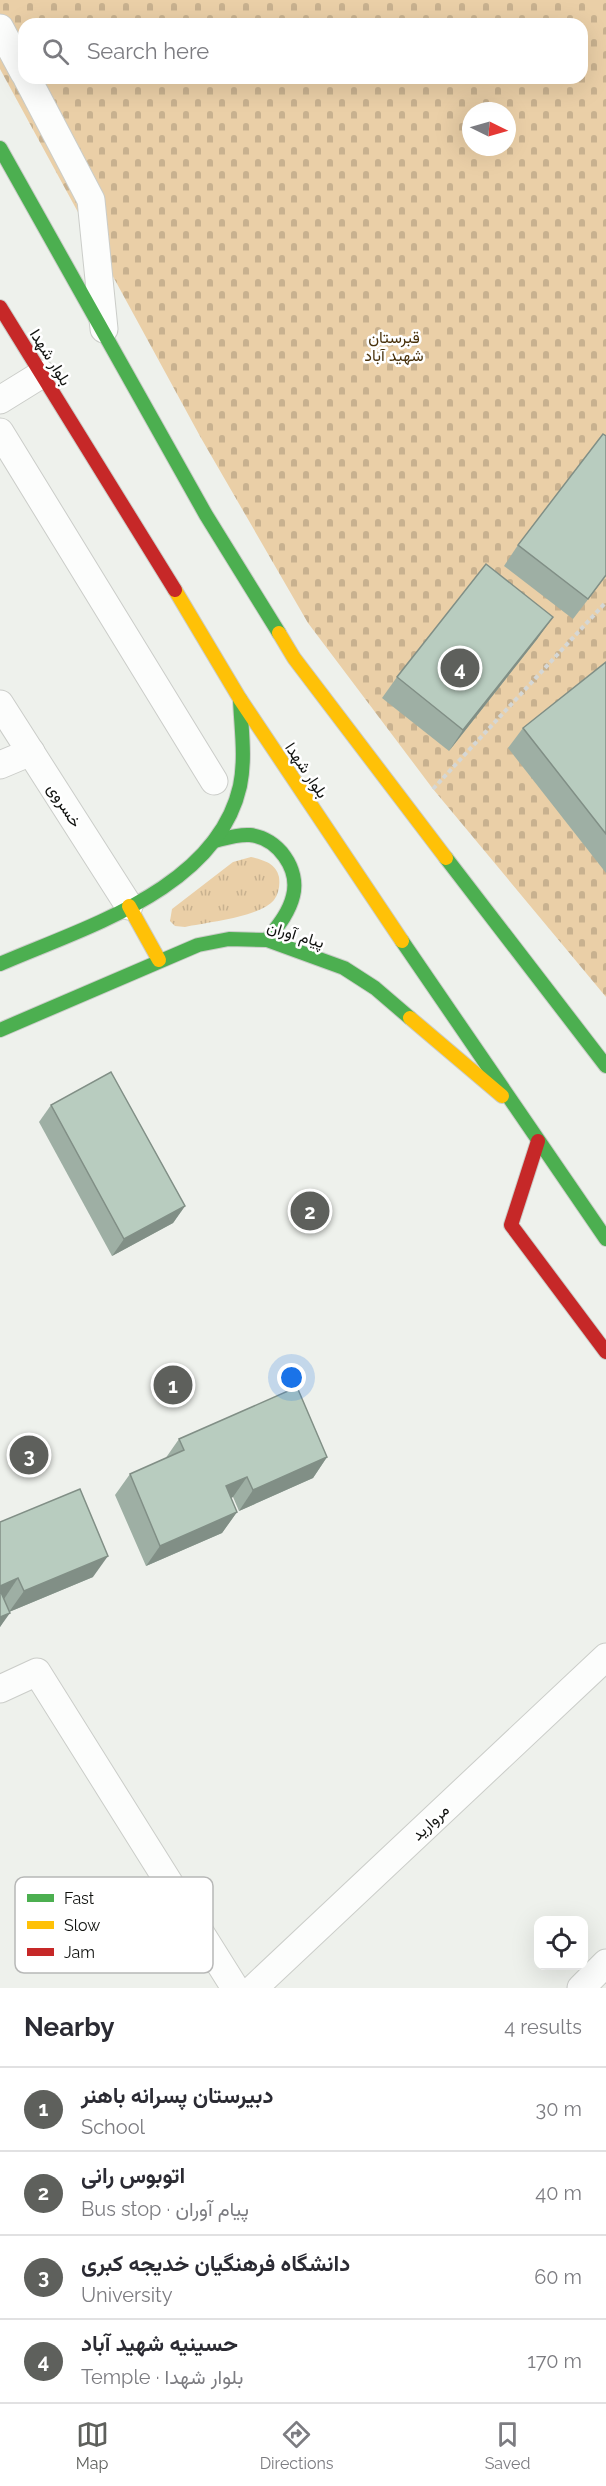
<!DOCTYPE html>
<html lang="en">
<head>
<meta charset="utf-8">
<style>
  body { margin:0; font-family:Raleway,Vazirmatn,sans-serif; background:#f7f7f7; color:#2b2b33 }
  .controls { position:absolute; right:18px; bottom:18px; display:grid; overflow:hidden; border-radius:12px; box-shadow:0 6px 24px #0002 }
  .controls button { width:54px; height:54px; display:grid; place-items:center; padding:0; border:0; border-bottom:2px solid #e1e1e2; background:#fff; color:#2b2b33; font:30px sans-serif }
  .compass { position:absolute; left:462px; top:102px; width:54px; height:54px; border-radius:50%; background:#fff; box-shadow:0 6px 24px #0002; rotate:95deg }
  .you { position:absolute; left:292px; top:1378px; width:21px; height:21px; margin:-15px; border:4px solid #fff; border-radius:50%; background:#1a73e8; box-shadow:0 0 0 9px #1a73e833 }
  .badge { display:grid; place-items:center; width:39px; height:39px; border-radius:50%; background:#5e605c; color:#fff; font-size:20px; font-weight:700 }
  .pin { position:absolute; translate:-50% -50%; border:3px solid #fff; box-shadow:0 2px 6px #0006 }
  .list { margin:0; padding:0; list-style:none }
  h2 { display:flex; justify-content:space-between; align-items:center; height:78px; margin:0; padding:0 24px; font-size:26px }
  h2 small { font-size:20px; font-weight:400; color:#7c7c81 }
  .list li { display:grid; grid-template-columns:39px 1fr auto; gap:18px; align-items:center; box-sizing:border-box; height:84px; padding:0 24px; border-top:2px solid #e1e1e2 }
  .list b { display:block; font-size:22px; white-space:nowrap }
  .list p { margin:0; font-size:20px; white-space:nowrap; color:#7c7c81 }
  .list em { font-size:20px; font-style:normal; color:#7c7c81 }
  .icon { flex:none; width:33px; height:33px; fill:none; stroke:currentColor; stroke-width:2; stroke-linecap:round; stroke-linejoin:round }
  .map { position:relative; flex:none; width:606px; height:1988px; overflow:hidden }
  .search { position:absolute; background:#fff; box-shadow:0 6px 24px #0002; left:18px; right:18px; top:18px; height:66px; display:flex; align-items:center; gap:15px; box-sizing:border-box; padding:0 21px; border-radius:18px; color:#7c7c81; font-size:22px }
  .sheet { height:414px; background:#fff }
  nav { display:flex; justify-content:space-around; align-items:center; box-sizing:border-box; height:84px; border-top:2px solid #e1e1e2; background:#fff; font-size:16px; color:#7c7c81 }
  nav a { display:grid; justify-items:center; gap:3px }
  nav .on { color:#5e605c }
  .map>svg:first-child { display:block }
  .grass { fill:url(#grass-tufts) }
  .cemetery { fill:url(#cemetery-stones); fill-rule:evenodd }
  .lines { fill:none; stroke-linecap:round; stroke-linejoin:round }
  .street-casing { stroke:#cbcdc9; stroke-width:29 }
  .fast-casing { stroke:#cbcdc9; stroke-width:16 }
  .slow-casing { stroke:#cbcdc9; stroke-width:16 }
  .jam-casing { stroke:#cbcdc9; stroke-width:16 }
  .path { stroke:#d5d7d5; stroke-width:4; stroke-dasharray:4.5 3; stroke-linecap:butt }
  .street { stroke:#fcfdfc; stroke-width:27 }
  .fast { stroke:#4caf50; stroke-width:14 }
  .slow { stroke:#ffc107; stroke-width:14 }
  .jam { stroke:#c62828; stroke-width:14 }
  .wall { fill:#9eafa4 }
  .shaded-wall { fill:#818f86 }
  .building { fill:#b8ccbf; stroke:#818f86; stroke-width:1.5 }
  .labels { text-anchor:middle; stroke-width:5; stroke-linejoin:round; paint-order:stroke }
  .park-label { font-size:16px; fill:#48310b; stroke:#fff }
  .street-label { font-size:16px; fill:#10120f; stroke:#fff }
  .key { fill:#fff; stroke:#b7b8b7; stroke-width:1.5 }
  .key-label { font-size:16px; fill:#10120f }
</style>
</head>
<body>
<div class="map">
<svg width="606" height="1988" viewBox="0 0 606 1988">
  <defs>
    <pattern id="grass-tufts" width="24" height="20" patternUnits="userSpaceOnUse" patternTransform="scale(1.5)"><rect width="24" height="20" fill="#eacfa7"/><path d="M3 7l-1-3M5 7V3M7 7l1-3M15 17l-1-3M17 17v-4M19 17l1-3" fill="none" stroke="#c8b18f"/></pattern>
    <pattern id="cemetery-stones" width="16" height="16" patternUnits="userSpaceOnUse" patternTransform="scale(1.5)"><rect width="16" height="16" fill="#eacfa7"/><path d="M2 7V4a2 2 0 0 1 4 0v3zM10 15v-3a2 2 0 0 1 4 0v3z" fill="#c8b18f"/></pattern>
  </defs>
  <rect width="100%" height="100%" fill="#eef1ec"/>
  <path class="grass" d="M251,857C263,860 276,863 279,877C280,885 279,893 274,900C260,917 208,922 185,927L175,926L170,921L172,909L233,862Z"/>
  <path class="cemetery" d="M0,0H606V997L433,789L308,623L201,438L0,69ZM24,24H582V78H24ZM471,111H507V147H471Z"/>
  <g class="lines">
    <defs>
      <g id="street">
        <polyline points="0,28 24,73"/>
        <polyline points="27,78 91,200 104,329"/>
        <polyline points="0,400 42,374"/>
        <polyline points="0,432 214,781"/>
        <polyline points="0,704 129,906"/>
        <polyline points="0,765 31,752"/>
        <polyline points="0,1689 37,1672 235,1988"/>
        <polyline points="254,1988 606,1657"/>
        <polyline points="581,1988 606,1963"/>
      </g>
      <g id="fast">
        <polyline points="0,148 206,515 279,633"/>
        <path d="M214,841C226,838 238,834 250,835C278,838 300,869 293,896C289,913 277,927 267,940"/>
        <polyline points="446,858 606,1066"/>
        <polyline points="402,941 606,1239"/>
        <path d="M0,964C85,927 217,889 240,786C246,757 241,727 240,699"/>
        <polyline points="0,1030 198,945 229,939 267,940 344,968 375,988 410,1018"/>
      </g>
      <g id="slow">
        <polyline points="175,590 240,699 402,941"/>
        <polyline points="279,633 294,658 446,858"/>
        <polyline points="129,906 159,960"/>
        <polyline points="410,1018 502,1096"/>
      </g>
      <g id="jam">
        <polyline points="0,307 175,590"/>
        <polyline points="538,1141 511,1225 606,1352"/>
      </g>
    </defs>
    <use href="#street" class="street-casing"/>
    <use href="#fast" class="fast-casing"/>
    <use href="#slow" class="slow-casing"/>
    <use href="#jam" class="jam-casing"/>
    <polyline class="path" points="433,789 606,602"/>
    <use href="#street" class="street"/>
    <use href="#fast" class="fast"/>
    <use href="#slow" class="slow"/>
    <use href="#jam" class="jam"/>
  </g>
  <g class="wall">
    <polygon points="518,545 606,576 573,619 504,566"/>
    <polygon points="538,638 449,751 382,698 397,677"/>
    <polygon points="606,662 606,873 508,748 523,728"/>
    <polygon points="51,1105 185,1206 173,1223 112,1256 39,1122"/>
    <polygon points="179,1439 327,1457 313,1478 239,1511 233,1497 231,1498 237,1512 222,1533 146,1566 115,1495 130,1474 165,1459"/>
    <polygon points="0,1522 93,1577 9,1612 0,1627"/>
  </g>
  <g class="shaded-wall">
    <polygon points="553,617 538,638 449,751 463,730"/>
    <polygon points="185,1206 173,1223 112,1256 124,1239"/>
    <polygon points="327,1457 313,1478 239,1511 253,1490"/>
    <polygon points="247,1477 233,1497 211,1507 226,1486"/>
    <polygon points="237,1512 222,1533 146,1566 160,1546"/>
    <polygon points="108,1556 93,1577 9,1612 24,1591"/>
    <polygon points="18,1578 4,1599 0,1601 0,1586"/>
    <polygon points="10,1613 0,1627 0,1617"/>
  </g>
  <g class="building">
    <polygon points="603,434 606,436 606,575 588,599 518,545"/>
    <polygon points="486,564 553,617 463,730 397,677"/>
    <polygon points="606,662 606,834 523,728"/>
    <polygon points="111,1072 185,1206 124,1239 51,1105"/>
    <polygon points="297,1387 327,1457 253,1490 247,1477 226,1486 237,1512 160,1546 130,1474 184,1450 179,1439"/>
    <polygon points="80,1489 108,1556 24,1591 18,1578 0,1586 0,1522"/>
    <polygon points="0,1590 10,1613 0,1617"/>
  </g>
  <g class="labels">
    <g class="park-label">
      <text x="394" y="343">قبرستان<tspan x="394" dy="18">شهید آباد</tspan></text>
    </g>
    <g class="street-label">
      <text transform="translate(51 357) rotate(58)" y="6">بلوار شهدا</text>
      <text transform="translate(307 770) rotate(56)" y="6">بلوار شهدا</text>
      <text transform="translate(65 805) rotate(57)" y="6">خسروی</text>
      <text transform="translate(296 934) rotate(17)" y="6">پیام آوران</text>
      <text transform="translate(430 1822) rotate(-43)" y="6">مروارید</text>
    </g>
  </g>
  <rect x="15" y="1877" width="198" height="96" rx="9" class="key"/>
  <rect x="27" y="1894" width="27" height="8" fill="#4caf50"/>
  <rect x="27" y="1921" width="27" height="8" fill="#ffc107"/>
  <rect x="27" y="1948" width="27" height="8" fill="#c62828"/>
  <g class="key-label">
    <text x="64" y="1904">Fast</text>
    <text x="64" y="1931">Slow</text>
    <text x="64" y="1958">Jam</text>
  </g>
</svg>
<div class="controls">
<button><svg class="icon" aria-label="locate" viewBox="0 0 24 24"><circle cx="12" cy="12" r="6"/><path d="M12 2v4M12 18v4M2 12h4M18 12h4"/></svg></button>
</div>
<svg class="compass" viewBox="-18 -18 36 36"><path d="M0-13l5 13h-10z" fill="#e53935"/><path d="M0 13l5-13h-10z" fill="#7c7c81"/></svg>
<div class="you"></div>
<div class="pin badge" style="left:173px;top:1385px">1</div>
<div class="pin badge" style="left:310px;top:1211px">2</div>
<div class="pin badge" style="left:29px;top:1455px">3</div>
<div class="pin badge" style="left:460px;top:668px">4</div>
<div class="search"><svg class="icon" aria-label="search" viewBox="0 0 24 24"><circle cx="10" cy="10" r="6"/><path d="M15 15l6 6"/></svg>Search here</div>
</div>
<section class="sheet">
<h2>Nearby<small>4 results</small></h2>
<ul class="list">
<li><span class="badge">1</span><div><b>دبیرستان پسرانه باهنر</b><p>School</p></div><em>30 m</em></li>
<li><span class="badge">2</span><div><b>اتوبوس رانی</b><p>Bus stop · پیام آوران</p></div><em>40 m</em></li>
<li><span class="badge">3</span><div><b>دانشگاه فرهنگیان خدیجه کبری</b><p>University</p></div><em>60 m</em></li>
<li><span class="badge">4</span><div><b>حسینیه شهید آباد</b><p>Temple · بلوار شهدا</p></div><em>170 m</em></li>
</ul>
</section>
<nav>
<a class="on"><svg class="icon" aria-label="map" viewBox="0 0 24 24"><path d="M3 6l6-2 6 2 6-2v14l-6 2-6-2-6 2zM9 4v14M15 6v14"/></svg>Map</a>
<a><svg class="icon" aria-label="directions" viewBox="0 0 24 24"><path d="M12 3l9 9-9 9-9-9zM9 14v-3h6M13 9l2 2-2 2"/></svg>Directions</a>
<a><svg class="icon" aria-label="saved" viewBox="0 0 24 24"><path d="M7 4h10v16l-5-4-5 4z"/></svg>Saved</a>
</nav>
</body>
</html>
